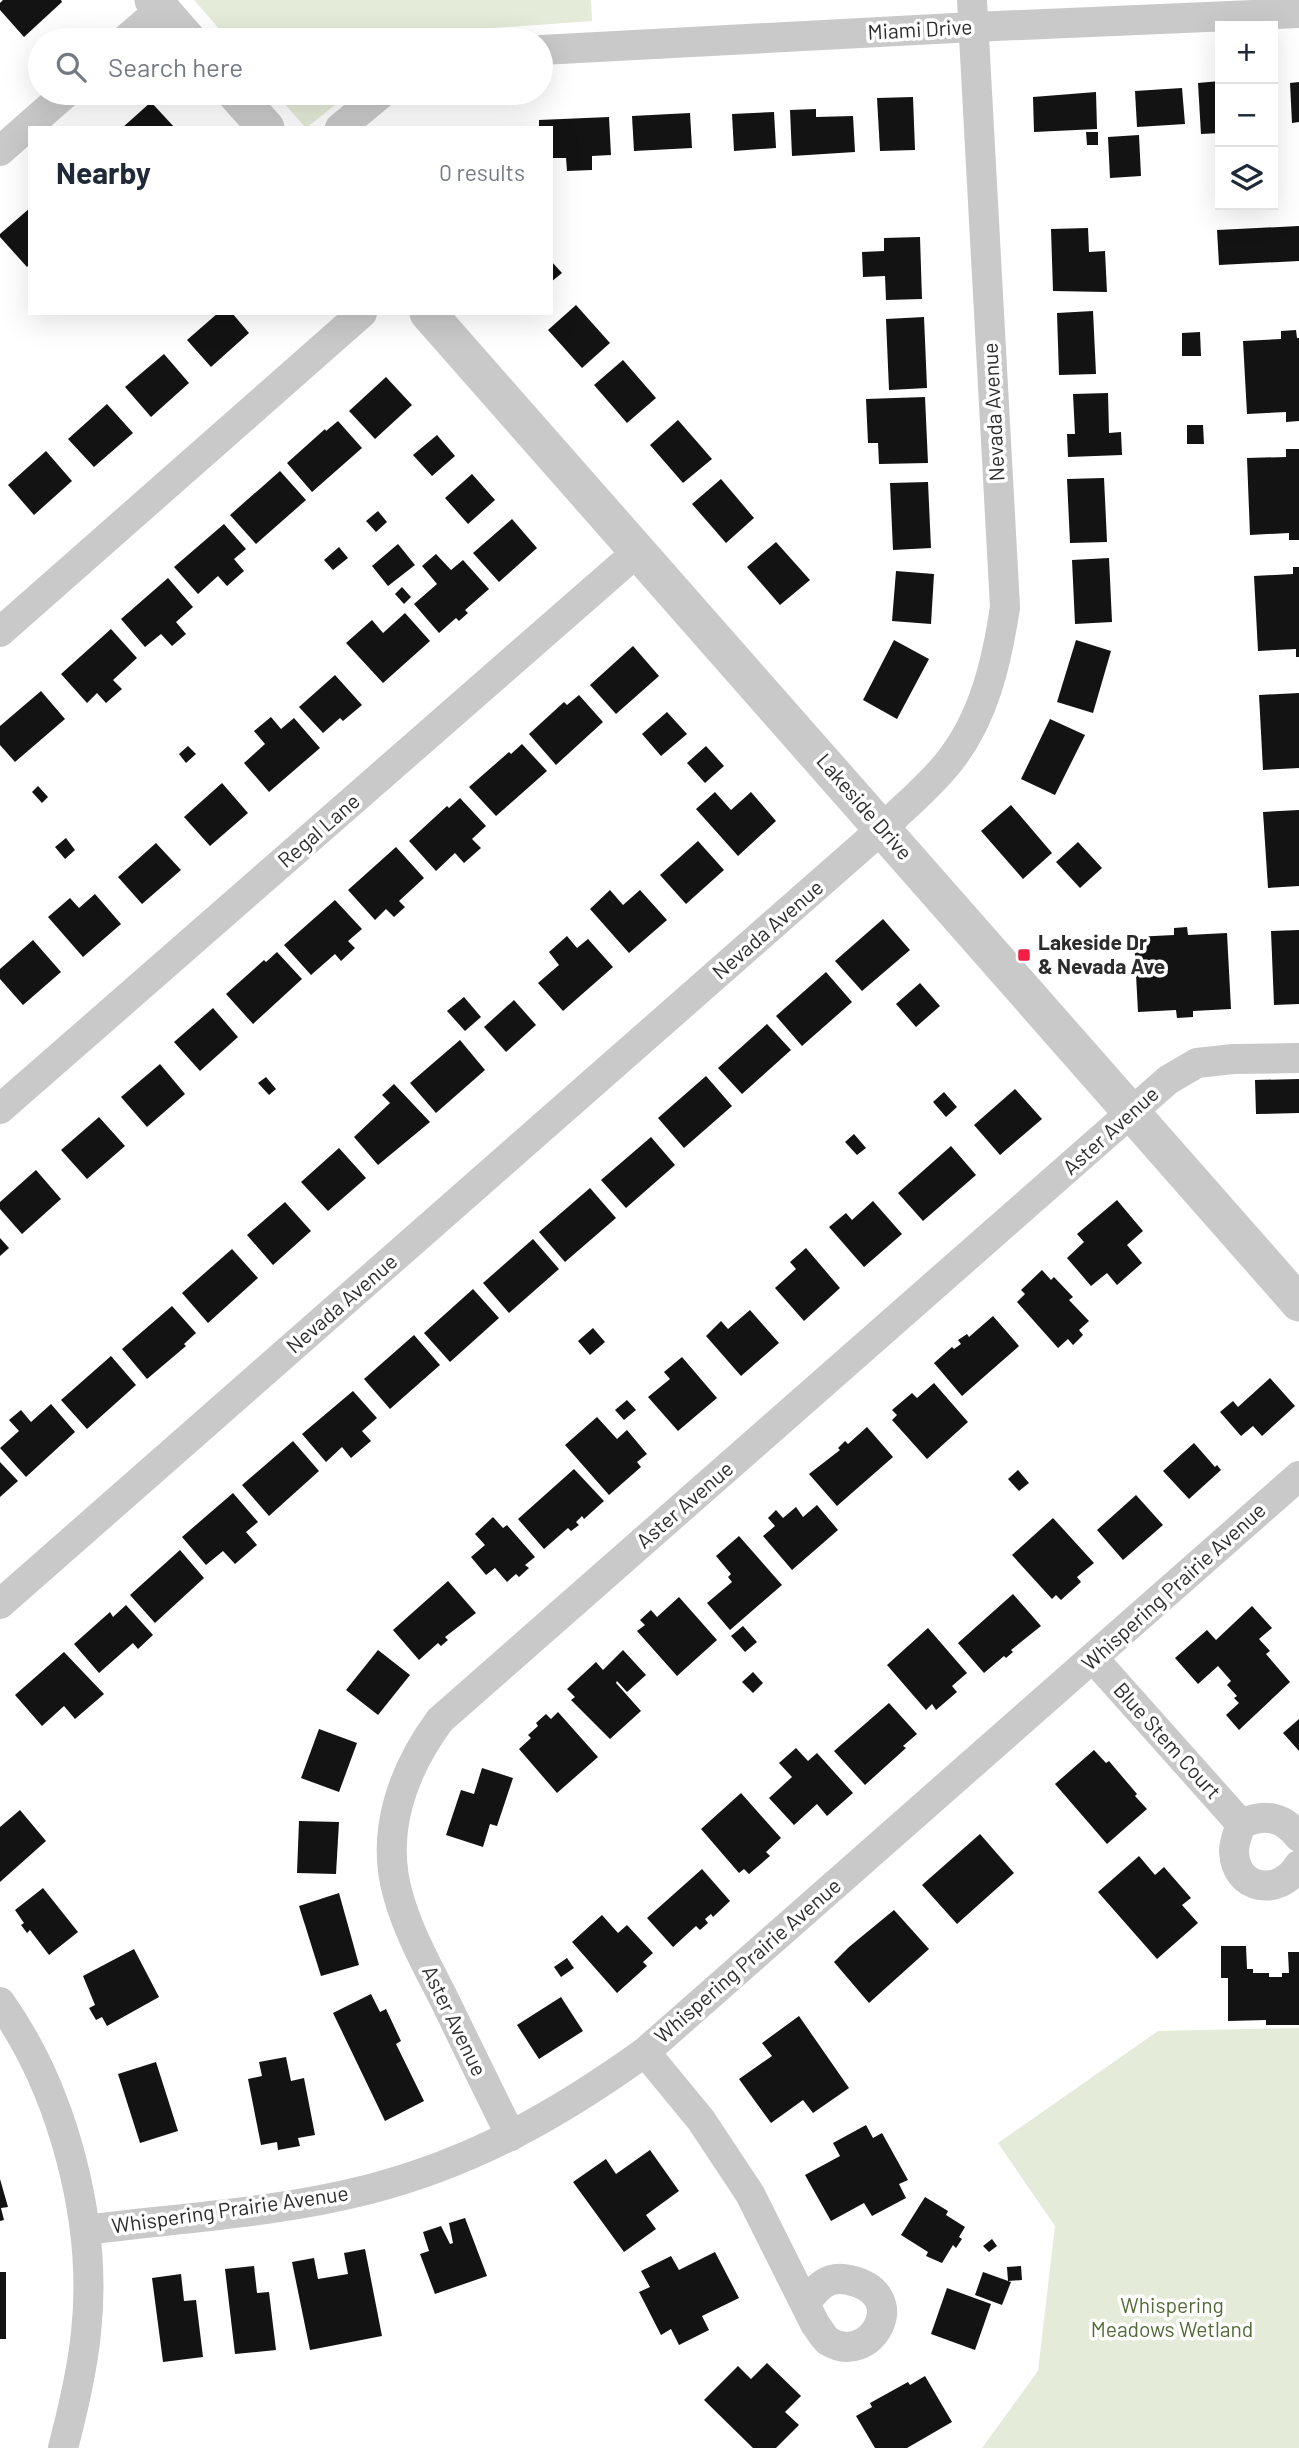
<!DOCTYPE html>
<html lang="en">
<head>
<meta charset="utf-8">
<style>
  body { margin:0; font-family:Barlow,sans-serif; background:#f2f2f3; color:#1f2937 }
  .controls { position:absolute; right:21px; top:21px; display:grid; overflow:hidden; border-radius:0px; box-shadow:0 7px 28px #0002 }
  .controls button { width:63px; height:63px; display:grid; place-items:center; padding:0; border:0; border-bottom:2px solid #e0e1e3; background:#fff; color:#1f2937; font:35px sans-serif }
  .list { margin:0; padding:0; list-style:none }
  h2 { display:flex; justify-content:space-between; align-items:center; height:91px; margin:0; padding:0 28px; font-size:30px }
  h2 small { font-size:23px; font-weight:400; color:#747a83 }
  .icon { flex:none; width:38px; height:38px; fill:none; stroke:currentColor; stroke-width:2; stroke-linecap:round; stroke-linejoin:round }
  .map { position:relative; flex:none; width:1299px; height:2448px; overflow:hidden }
  .search { position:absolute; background:#fff; box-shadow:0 7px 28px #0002; left:28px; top:28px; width:525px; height:77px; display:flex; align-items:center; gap:18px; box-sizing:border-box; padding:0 24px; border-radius:38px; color:#747a83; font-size:26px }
  .panel { position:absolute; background:#fff; box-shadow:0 7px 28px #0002; left:28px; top:126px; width:525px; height:189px; border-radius:0px }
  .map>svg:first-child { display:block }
  .green { fill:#e4ebd8 }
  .building { fill:#131313 }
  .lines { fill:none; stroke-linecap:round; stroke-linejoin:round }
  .minor { stroke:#c9c9c9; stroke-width:30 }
  .tertiary { stroke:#c9c9c9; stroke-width:37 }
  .poi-dot { fill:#f21f42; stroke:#fff; stroke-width:2.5 }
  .labels { text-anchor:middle; stroke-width:7; stroke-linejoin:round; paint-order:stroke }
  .street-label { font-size:21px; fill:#2c2c2c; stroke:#fff }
  .poi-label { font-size:21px; font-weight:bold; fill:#2c2c2c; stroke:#fff; text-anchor:start }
  .park-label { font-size:21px; fill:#536a37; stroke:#fff }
</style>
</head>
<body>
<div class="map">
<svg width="1299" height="2448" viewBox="0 0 1299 2448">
  <rect width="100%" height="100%" fill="#fff"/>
  <g class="green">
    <polygon points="194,0 591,0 592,21 464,30 430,40 229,40"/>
    <polygon points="275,93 350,93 306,128"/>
    <polygon points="1299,2028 1299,2448 982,2448 1038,2371 1055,2226 998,2143 1158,2031"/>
  </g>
  <g class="building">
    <polygon points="3,0 61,0 62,2 24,37 0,10 0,3"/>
    <polygon points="1220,81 1220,133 1201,134 1198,83"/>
    <polygon points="1299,82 1299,122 1292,123 1290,83"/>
    <polygon points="1182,88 1185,124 1137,127 1135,91"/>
    <polygon points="1096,92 1097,129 1034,132 1033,97"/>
    <polygon points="913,97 915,150 880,151 877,98"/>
    <polygon points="151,102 175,128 122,128"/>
    <polygon points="816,109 816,117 853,116 855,152 792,156 790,110"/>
    <polygon points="774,112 776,148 734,151 732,114"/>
    <polygon points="690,113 692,148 634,151 632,116"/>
    <polygon points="609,117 611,155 592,156 592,170 567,171 566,158 551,158 551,128 539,128 539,120"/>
    <polygon points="1086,132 1098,132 1098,145 1087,145"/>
    <polygon points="1139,135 1141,176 1110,178 1108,137"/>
    <polygon points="30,208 30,264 27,267 0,237 0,234"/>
    <polygon points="1299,226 1299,261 1219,265 1217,230"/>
    <polygon points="1088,228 1089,252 1105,251 1107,292 1053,291 1051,229"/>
    <polygon points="920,237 922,299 886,300 885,276 863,277 862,252 884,251 884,238"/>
    <polygon points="551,261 562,273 551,282"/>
    <polygon points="576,305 610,343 582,368 548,330"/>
    <polygon points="1093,311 1096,374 1059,375 1057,313"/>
    <polygon points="218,313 232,313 249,333 211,367 187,340"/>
    <polygon points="924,317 927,388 889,390 886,319"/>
    <polygon points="1296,330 1297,338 1299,338 1299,421 1286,422 1286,412 1247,414 1243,341 1281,339 1281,331"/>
    <polygon points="1200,332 1201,356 1182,356 1182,333"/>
    <polygon points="164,354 189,383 151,417 125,387"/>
    <polygon points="623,360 656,398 627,423 594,385"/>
    <polygon points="386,377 412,405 375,439 349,411"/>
    <polygon points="1108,393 1109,433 1121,432 1122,455 1068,457 1067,434 1075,434 1073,394"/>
    <polygon points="925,397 928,463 879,464 878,443 868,443 866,399"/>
    <polygon points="107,404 133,433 94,467 68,439"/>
    <polygon points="678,420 712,459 683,483 650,445"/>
    <polygon points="338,421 362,448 312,492 287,463 325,429 326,431"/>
    <polygon points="1187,425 1203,425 1204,444 1187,444"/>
    <polygon points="437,435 455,456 432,476 413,455"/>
    <polygon points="1286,449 1299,449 1299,540 1289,540 1289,533 1250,535 1247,458 1286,457"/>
    <polygon points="46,451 72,481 34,515 8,485"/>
    <polygon points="280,471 306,500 256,544 230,515"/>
    <polygon points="472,474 495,500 468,524 445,498"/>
    <polygon points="1104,478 1107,542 1070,543 1067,479"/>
    <polygon points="721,479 754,518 726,543 692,504"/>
    <polygon points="928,482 931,548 893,550 890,483"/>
    <polygon points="378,511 387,522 376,532 366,521"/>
    <polygon points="512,519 537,548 499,582 473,553"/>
    <polygon points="224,524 246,549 234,559 244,571 227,586 218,576 198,594 174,567"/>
    <polygon points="776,542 810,580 780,605 747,567"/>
    <polygon points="398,544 415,565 388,586 372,566"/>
    <polygon points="339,547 348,558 333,570 324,560"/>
    <polygon points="436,554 451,570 463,560 489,589 465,610 468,613 459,621 456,618 439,633 414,604 437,584 422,566"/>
    <polygon points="1109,558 1112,622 1075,624 1072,560"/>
    <polygon points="1293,567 1299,567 1299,657 1296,657 1296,649 1258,651 1254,576 1293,574"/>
    <polygon points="896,571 934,574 931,624 892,621"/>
    <polygon points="168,578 193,607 176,622 186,634 172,646 161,634 145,647 121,619"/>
    <polygon points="402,587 411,597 404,604 395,594"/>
    <polygon points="405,613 430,641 383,683 346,643 372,620 383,633"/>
    <polygon points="111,629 137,658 113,680 122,689 106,703 97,693 87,703 61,674"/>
    <polygon points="894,640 929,659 897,719 863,700"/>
    <polygon points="1076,640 1111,651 1093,713 1057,702"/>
    <polygon points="633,646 659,676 616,714 590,685"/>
    <polygon points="335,675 362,705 343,721 340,718 323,733 299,707"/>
    <polygon points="41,691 65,719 15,762 0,745 0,726"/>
    <polygon points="1299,693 1299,768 1263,770 1259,695"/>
    <polygon points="579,695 603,722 556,765 529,734 564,702 567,705"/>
    <polygon points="667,712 687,734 661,756 642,734"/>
    <polygon points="271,717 281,729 294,718 320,748 269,792 244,763 265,744 254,731"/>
    <polygon points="1050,719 1085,735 1055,795 1021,779"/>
    <polygon points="522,744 547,771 496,816 469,787 509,752 511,754"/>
    <polygon points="188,746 196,754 186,763 179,754"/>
    <polygon points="706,746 724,766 705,783 687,763"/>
    <polygon points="222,783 248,813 210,846 184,817"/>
    <polygon points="38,786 48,797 42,803 32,792"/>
    <polygon points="715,792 731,810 751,792 776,821 738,856 696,809"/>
    <polygon points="460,798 486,826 472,839 481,848 464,863 455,853 436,871 409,841 447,806 449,808"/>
    <polygon points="1011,805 1052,853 1023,879 981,831"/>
    <polygon points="1299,810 1299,886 1268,888 1263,812"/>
    <polygon points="66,838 75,850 65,859 55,847"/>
    <polygon points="698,841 724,870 686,904 660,875"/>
    <polygon points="1078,842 1102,868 1080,888 1056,862"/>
    <polygon points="156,843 181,870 142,904 118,877"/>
    <polygon points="396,847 424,878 399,901 405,907 394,917 386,909 375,920 348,890"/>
    <polygon points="610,890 623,905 640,890 667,920 629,953 590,909"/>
    <polygon points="95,894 121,924 83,957 48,917 70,898 79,908"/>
    <polygon points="335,900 362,929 348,941 355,948 341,961 335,954 311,975 284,945"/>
    <polygon points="883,919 910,950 862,991 835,961"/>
    <polygon points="1187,927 1188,935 1227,933 1231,1009 1193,1011 1193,1017 1177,1018 1176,1010 1138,1012 1134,937 1174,935 1174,928"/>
    <polygon points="1299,930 1299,1004 1274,1005 1271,931"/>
    <polygon points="567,936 577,948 588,939 613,967 563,1011 538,983 559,965 549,952"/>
    <polygon points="33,940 61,972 23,1005 0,979 0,969"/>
    <polygon points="277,952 302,979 253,1024 226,994 264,960 266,962"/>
    <polygon points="826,972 852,1002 802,1046 776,1016"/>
    <polygon points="920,983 940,1006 916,1027 896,1004"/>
    <polygon points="464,997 481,1017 465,1031 447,1011"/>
    <polygon points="514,1000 536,1025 506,1052 484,1027"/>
    <polygon points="213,1008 238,1037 200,1071 174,1042"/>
    <polygon points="767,1024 791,1050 742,1094 718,1068"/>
    <polygon points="460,1040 485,1070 436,1113 410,1083"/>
    <polygon points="160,1064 185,1094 147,1127 121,1097"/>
    <polygon points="706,1076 732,1106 684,1148 658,1118"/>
    <polygon points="266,1077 276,1089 269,1095 258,1083"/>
    <polygon points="1299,1079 1299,1113 1256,1114 1255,1080"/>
    <polygon points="394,1084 430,1122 378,1165 354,1137 390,1103 382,1095"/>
    <polygon points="1015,1089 1042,1119 1000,1155 974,1125"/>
    <polygon points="944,1092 957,1107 946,1117 933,1102"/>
    <polygon points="99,1117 125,1146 87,1179 61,1150"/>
    <polygon points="854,1134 866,1148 857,1155 845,1142"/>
    <polygon points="651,1137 675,1165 626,1208 601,1180"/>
    <polygon points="951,1146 976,1175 923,1221 898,1193"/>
    <polygon points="339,1148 366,1178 328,1211 301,1182"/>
    <polygon points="36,1170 61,1199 22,1234 0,1209 0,1202"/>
    <polygon points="590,1188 616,1218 565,1262 539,1232"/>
    <polygon points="1117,1200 1143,1231 1127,1245 1142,1263 1117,1285 1107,1273 1091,1286 1067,1258 1084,1242 1077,1234"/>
    <polygon points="873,1201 902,1234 864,1267 829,1227 846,1213 852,1220"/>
    <polygon points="285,1202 311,1231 273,1265 247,1235"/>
    <polygon points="0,1238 9,1248 0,1256"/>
    <polygon points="533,1239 559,1269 509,1313 483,1283"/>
    <polygon points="806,1248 840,1288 804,1321 775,1288 796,1269 790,1262"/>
    <polygon points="232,1249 258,1278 208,1323 182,1293"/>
    <polygon points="1042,1270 1051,1280 1054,1277 1073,1297 1069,1300 1089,1321 1079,1330 1083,1335 1073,1345 1068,1339 1058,1348 1017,1302 1025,1294 1021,1290"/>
    <polygon points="473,1289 499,1318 450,1362 424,1333"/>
    <polygon points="172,1306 196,1333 184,1344 186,1346 147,1379 122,1349"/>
    <polygon points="750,1310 779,1343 741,1376 706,1336 721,1321 728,1329"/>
    <polygon points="993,1316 1019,1346 962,1396 934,1363 952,1347 954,1349 961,1344 958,1340 967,1334 969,1337"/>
    <polygon points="593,1328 605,1342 590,1355 578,1341"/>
    <polygon points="414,1335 440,1365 390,1409 364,1379"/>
    <polygon points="111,1356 136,1385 87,1429 61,1400"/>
    <polygon points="682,1357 717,1398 678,1431 648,1397 670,1379 664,1372"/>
    <polygon points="1270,1378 1295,1406 1262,1436 1253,1426 1241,1436 1220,1412 1233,1401 1238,1407"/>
    <polygon points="934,1383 968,1422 927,1459 892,1420 897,1415 892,1410 912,1393 917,1398"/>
    <polygon points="353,1391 377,1418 362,1431 371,1441 351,1458 342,1447 326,1462 302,1434"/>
    <polygon points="627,1400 636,1410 624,1420 615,1410"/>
    <polygon points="51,1404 75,1432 26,1477 0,1448 19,1431 9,1420 21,1410 31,1422"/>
    <polygon points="597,1417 617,1439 627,1430 647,1454 637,1462 641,1467 609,1495 565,1445"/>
    <polygon points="867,1427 893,1457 837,1506 809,1474 840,1450 838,1448 845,1441 848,1444"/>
    <polygon points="293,1441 319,1471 269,1516 242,1485"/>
    <polygon points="1194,1443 1215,1467 1217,1465 1221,1470 1189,1499 1163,1471"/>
    <polygon points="0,1462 18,1481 0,1497"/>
    <polygon points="574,1469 604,1501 584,1519 582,1516 576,1522 579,1525 571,1531 568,1528 544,1549 518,1519"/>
    <polygon points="1018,1470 1029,1483 1019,1491 1008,1479"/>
    <polygon points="233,1493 258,1522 246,1532 257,1545 235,1564 223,1551 206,1565 182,1537"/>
    <polygon points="1136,1495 1163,1525 1123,1560 1097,1530"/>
    <polygon points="817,1505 838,1530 792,1570 763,1536 775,1526 768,1518 776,1510 783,1518 796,1507 803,1517"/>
    <polygon points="493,1517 503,1528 507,1525 535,1557 525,1565 529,1568 519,1577 516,1574 507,1582 495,1568 486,1575 471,1557 485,1545 475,1534"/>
    <polygon points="1053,1518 1094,1563 1077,1577 1081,1582 1061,1600 1056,1595 1052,1599 1012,1555"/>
    <polygon points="739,1536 782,1585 730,1630 707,1603 732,1582 728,1577 731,1574 716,1556"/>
    <polygon points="180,1550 204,1578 155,1623 130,1595"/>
    <polygon points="448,1581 476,1613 445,1637 448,1640 441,1646 438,1643 419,1660 393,1630"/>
    <polygon points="1013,1594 1041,1626 1011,1650 1013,1652 1006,1658 1004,1656 984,1673 958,1643"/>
    <polygon points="679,1597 717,1640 677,1676 637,1631 645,1625 640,1620 651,1610 657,1617"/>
    <polygon points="126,1605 153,1635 138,1649 133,1643 99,1673 74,1644 110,1612 113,1617"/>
    <polygon points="1252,1606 1272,1628 1259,1639 1270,1651 1266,1654 1290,1682 1239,1730 1226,1715 1239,1703 1234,1698 1237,1696 1227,1685 1231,1681 1218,1666 1198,1684 1175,1658 1207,1630 1216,1640"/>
    <polygon points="743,1626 757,1642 745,1652 731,1636"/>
    <polygon points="928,1628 967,1673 952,1686 957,1692 936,1710 932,1704 926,1710 887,1665"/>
    <polygon points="378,1650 410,1675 378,1715 346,1690"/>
    <polygon points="623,1650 646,1675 627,1692 617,1681 616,1683 641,1711 610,1739 571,1700 575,1697 567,1689 596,1662 603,1670"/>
    <polygon points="64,1652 104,1694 75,1719 64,1706 42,1726 15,1695"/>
    <polygon points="753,1672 763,1683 753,1693 742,1682"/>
    <polygon points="889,1703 917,1734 903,1746 906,1748 865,1785 834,1751"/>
    <polygon points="558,1712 598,1757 557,1793 519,1749 531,1738 528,1735 538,1726 536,1723 546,1714 551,1719"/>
    <polygon points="1299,1719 1299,1751 1283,1733"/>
    <polygon points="319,1729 357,1743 339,1792 301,1778"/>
    <polygon points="796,1748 808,1761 817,1753 853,1793 827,1816 817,1804 794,1825 769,1798 792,1777 779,1763"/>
    <polygon points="1094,1750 1106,1763 1109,1761 1137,1794 1135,1796 1147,1809 1107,1844 1055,1784"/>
    <polygon points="482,1768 513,1778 497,1826 490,1824 483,1847 446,1835 461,1790 474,1794"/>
    <polygon points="741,1793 781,1838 766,1852 770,1856 749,1874 744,1869 739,1873 701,1829"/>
    <polygon points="20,1810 46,1841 0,1882 0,1827"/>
    <polygon points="299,1821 339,1822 336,1874 297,1873"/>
    <polygon points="980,1834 1014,1873 957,1924 922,1885"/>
    <polygon points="1139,1856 1155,1875 1164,1867 1191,1898 1182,1905 1198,1923 1157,1959 1098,1892"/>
    <polygon points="702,1869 730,1901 713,1917 711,1914 705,1919 708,1923 700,1930 696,1926 673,1947 647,1918"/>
    <polygon points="43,1888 78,1932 49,1955 30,1930 27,1933 21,1925 24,1923 15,1910"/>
    <polygon points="339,1893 359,1965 321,1976 299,1906"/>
    <polygon points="894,1910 929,1949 869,2003 834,1962 849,1947"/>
    <polygon points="602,1915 618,1933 627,1925 653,1953 643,1962 647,1966 617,1993 572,1942"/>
    <polygon points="1221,1946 1246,1946 1247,1969 1253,1969 1253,1973 1269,1973 1269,1977 1282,1977 1282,1973 1289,1973 1288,1952 1299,1952 1299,2025 1266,2025 1266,2020 1228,2021 1228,1978 1221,1978"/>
    <polygon points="134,1949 159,1997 107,2026 102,2017 96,2020 89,2008 95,2005 83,1976"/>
    <polygon points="567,1958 574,1968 561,1977 554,1967"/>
    <polygon points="371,1994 380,2012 386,2009 401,2041 396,2044 424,2101 385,2121 333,2013"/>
    <polygon points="561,1997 583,2031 539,2059 517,2025"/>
    <polygon points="799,2016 849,2088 813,2113 803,2100 771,2123 739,2079 772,2056 762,2043"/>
    <polygon points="286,2057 291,2081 304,2078 315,2135 298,2138 300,2146 278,2150 277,2142 261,2145 248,2079 262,2076 259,2062"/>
    <polygon points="156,2062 178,2131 140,2143 118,2074"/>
    <polygon points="866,2125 873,2138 882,2133 908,2180 899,2184 906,2198 872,2216 864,2203 831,2221 805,2175 840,2156 833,2143"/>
    <polygon points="650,2150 679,2191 646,2215 656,2229 624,2252 573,2182 606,2159 616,2174"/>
    <polygon points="0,2179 8,2207 1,2208 4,2220 0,2221"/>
    <polygon points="925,2197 948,2211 946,2215 965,2227 959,2237 962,2239 956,2248 953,2245 942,2263 926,2256 928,2252 901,2235"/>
    <polygon points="465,2218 487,2276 435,2294 420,2254 429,2251 423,2232 441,2226 450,2244 453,2243 449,2223"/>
    <polygon points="992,2239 997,2246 989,2252 983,2246"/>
    <polygon points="365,2249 382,2336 310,2350 292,2262 314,2258 318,2279 348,2274 344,2253"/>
    <polygon points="715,2252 739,2298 702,2316 709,2330 679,2345 671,2329 661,2335 639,2292 650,2287 641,2271 671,2256 679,2270"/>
    <polygon points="254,2266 257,2293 269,2292 276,2350 235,2354 225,2269"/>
    <polygon points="1021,2266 1022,2280 1008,2281 1007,2267"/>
    <rect x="0" y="2272" width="6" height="67"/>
    <polygon points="983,2272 1011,2282 1002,2305 975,2295"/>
    <polygon points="181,2274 184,2301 196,2300 203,2357 163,2362 152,2278"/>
    <polygon points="947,2288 991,2304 975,2350 931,2334"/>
    <polygon points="767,2363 801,2396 785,2412 799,2425 776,2448 753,2448 704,2400 738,2366 751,2379"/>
    <polygon points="925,2376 952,2422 907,2448 875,2448 856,2416 872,2407 870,2403 908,2382 910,2385"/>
  </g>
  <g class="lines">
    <g class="minor">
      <polyline points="125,40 161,9"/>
      <polyline points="541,50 973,27 1299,13"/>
      <polyline points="340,128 382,93"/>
      <polyline points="0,151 66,93"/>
      <polyline points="0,632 362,313"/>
      <polyline points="0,1109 637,552"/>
      <path d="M0,1604L883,828C904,807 929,787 948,763C984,719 997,661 1005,607L972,0"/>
      <polyline points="1093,1658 1241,1824"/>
      <path d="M1299,1837C1283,1816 1264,1813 1241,1824C1238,1833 1234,1842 1234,1851C1235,1891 1280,1897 1299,1865"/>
      <path d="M0,2002C64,2092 98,2224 86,2333C82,2372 73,2410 63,2448"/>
      <path d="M645,2052L701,2120L750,2194L815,2324C819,2329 823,2337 828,2341C870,2368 914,2294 849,2280C828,2275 817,2287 806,2303"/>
      <path d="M511,2136C488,2090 466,2044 443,1997C426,1964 408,1931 398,1895C380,1832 403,1770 440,1720L1168,1080L1197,1063L1233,1059L1299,1058"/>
      <path d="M85,2230C180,2218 277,2213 370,2189C474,2162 559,2114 645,2052L1299,1476"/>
    </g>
    <g class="tertiary">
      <polyline points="153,0 188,40"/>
      <polyline points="235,93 266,128"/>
      <polyline points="428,313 1299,1303"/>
    </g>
  </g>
  <rect class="poi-dot" x="1017" y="948" width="14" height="14" rx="3.5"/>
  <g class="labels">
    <g class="street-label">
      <text transform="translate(920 30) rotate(-3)" y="7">Miami Drive</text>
      <text transform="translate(994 412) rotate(-93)" y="7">Nevada Avenue</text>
      <text transform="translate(864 807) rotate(49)" y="7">Lakeside Drive</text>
      <text transform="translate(319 831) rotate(-41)" y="7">Regal Lane</text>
      <text transform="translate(768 930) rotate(-41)" y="7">Nevada Avenue</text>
      <text transform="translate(1111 1131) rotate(-42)" y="7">Aster Avenue</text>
      <text transform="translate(342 1304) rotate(-41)" y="7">Nevada Avenue</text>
      <text transform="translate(685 1505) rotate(-41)" y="7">Aster Avenue</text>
      <text transform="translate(1174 1587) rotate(-42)" y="7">Whispering Prairie Avenue</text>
      <text transform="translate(1167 1741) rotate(48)" y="7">Blue Stem Court</text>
      <text transform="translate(748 1961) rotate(-41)" y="7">Whispering Prairie Avenue</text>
      <text transform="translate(454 2021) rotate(64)" y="7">Aster Avenue</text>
      <text transform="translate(230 2210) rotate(-8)" y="7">Whispering Prairie Avenue</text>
    </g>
    <g class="poi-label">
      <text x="1038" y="950">Lakeside Dr<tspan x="1038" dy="24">&amp; Nevada Ave</tspan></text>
    </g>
    <g class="park-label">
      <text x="1172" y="2313">Whispering<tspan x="1172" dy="24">Meadows Wetland</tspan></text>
    </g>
  </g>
</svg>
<div class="controls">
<button>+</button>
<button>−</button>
<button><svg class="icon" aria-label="layers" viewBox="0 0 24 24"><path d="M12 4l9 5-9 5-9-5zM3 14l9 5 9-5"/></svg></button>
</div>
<div class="search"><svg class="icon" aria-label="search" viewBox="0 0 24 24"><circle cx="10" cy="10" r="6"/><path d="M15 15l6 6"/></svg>Search here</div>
<section class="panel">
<h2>Nearby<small>0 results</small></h2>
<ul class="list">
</ul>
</section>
</div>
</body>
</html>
